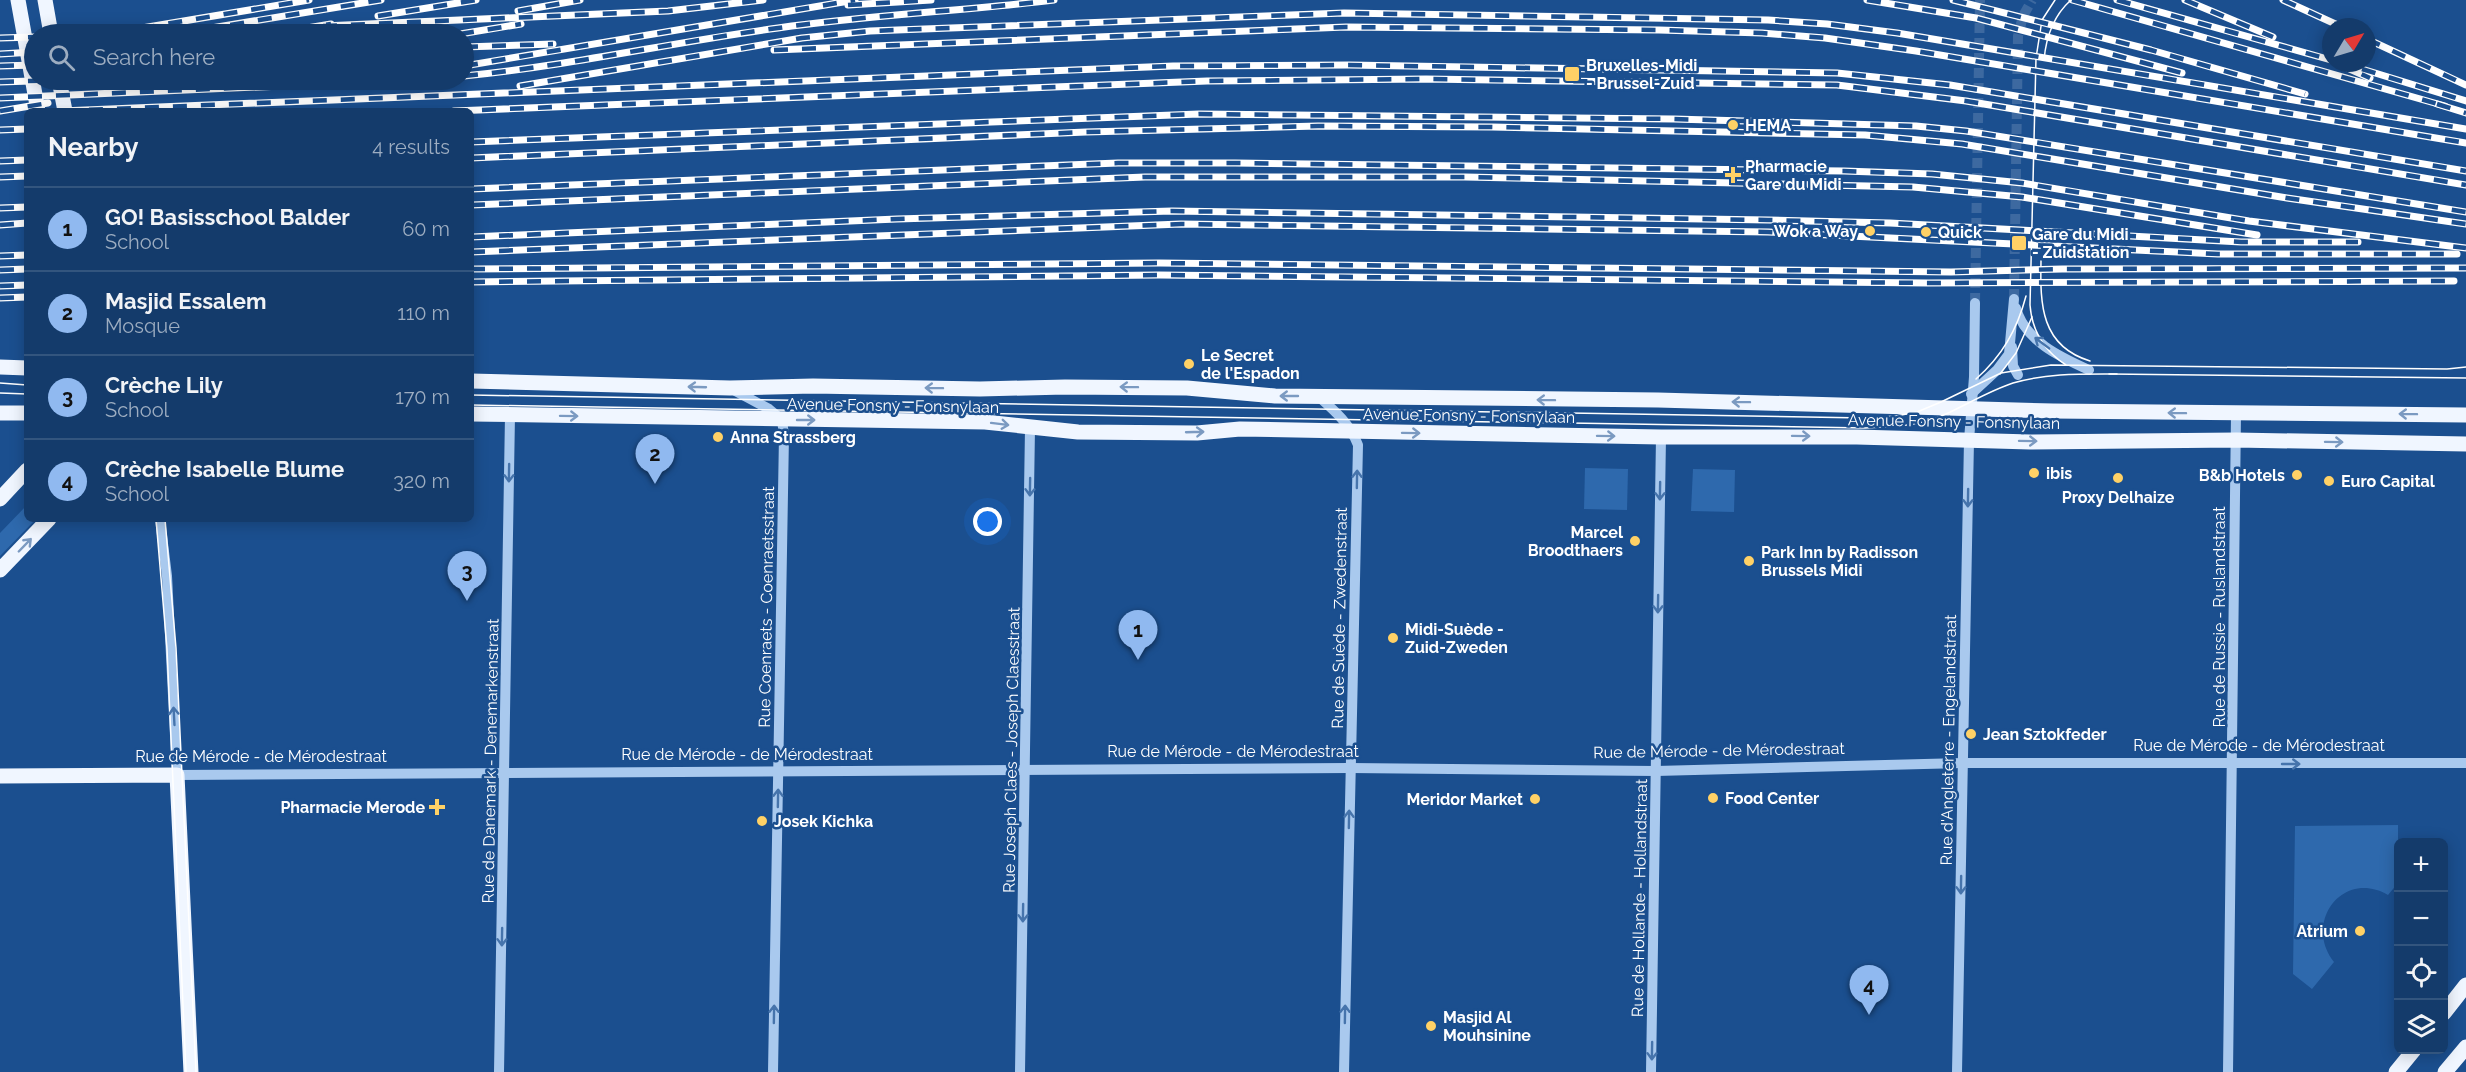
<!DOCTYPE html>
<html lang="en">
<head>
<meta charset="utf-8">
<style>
  body { margin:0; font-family:Raleway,sans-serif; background:#214673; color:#f1f3f6 }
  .controls { position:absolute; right:18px; bottom:18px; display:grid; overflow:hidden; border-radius:9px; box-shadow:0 3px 15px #0003 }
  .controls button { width:54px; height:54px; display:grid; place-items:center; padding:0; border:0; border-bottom:2px solid #33557e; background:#143b6b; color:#f1f3f6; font:30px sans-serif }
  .compass { position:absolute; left:2322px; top:18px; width:54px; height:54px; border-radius:50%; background:#143b6b; box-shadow:0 3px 15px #0003; rotate:52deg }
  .you { position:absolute; left:988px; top:522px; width:21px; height:21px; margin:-15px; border:4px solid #fff; border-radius:50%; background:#1a73e8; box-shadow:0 0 0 9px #1a73e833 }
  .badge { display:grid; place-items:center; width:39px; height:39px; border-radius:50%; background:#90b9f0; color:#111; font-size:20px; font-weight:700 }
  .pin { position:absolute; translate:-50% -50px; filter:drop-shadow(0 2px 3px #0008) }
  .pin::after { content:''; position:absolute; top:32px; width:21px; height:18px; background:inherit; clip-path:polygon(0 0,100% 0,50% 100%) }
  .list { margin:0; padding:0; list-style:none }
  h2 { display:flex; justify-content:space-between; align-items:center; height:78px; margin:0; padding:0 24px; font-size:26px }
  h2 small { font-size:20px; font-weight:400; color:#9dadc1 }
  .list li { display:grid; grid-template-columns:39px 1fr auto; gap:18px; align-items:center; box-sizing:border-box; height:84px; padding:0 24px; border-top:2px solid #33557e }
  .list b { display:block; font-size:22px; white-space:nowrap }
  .list p { margin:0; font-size:20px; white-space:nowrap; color:#9dadc1 }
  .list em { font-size:20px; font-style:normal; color:#9dadc1 }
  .icon { flex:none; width:33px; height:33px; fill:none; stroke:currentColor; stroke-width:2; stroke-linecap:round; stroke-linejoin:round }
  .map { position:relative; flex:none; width:2466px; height:1072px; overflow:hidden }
  .search { position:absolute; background:#143b6b; box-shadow:0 3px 15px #0003; left:24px; top:24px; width:450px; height:66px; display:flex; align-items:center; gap:15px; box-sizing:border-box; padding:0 21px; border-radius:33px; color:#9dadc1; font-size:22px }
  .panel { position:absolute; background:#143b6b; box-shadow:0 3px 15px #0003; left:24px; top:108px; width:450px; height:414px; border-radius:9px }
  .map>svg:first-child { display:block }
  .green { fill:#2e69ad }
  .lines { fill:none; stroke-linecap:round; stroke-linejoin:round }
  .minor-tunnel { stroke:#3d69a0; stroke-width:10; stroke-dasharray:10 5; stroke-linecap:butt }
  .minor { stroke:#a9c9ee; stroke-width:10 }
  .major { stroke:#f0f6ff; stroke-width:15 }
  .tram { stroke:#fff; stroke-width:1.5 }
  .rail-casing { stroke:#fff; stroke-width:7 }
  .rail { stroke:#1b4f8f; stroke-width:4.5; stroke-dasharray:14; stroke-linecap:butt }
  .oneway { stroke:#4674ac }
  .oneway2 { stroke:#7b9ac1 }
  .poi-dot { fill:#ffd166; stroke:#1b4f8f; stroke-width:2 }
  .labels { text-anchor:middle; stroke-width:5; stroke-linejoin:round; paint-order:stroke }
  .poi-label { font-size:16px; font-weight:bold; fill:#fff; stroke:#1b4f8f; text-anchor:start }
  .street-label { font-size:16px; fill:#fff; stroke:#1b4f8f }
</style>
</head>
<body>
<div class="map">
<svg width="2466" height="1072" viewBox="0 0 2466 1072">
  <rect width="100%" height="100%" fill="#1b4f8f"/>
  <g class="green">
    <polygon points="1585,468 1628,469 1627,510 1584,509"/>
    <polygon points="1693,469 1735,470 1734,512 1691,511"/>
    <polygon points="27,505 27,519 36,519 0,556 0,533"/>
    <path d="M2398,825V883L2388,895C2343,869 2303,922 2334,962L2312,989L2293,974L2295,826Z"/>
  </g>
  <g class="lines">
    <g class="minor-tunnel">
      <polyline points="2014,299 2018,36 2023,16 2032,0"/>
      <polyline points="1975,303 1980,0"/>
    </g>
    <g class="minor">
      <path d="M2016,308C2025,341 2060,357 2089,370"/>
      <polyline points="2012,347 2013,366 2018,375"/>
      <polyline points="730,388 769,409 782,420 784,435 773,1072"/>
      <polyline points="1971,394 1997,370 2009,354 2014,299"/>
      <path d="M1318,396C1335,411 1350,424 1358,445L1344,1072"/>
      <polyline points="160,519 167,576 177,775 1350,768 1656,771 1963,763 2466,763"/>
      <polyline points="499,1072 510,415"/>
      <polyline points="1020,1072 1030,428"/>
      <polyline points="1651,1072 1661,437"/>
      <polyline points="1957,1072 1969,440 1974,377 1975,303"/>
      <polyline points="2228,1072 2236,414"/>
    </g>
    <g class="major">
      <polyline points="18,0 38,111"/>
      <polyline points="45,0 51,34"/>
      <polyline points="59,80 65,111"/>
      <polyline points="0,367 27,368"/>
      <polyline points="471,381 730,388 813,386 980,389 1065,387 1187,388 1275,396 1658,400 2053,411 2466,415"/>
      <polyline points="0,413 27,413"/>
      <polyline points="471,414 985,422 1078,432 1197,433 1240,429 1661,437 1857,437 2030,442 2236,440 2466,444"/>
      <polyline points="0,499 27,470"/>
      <polyline points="0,570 49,519"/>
      <polyline points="0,776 177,775 191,1072"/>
      <polyline points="2444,1013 2466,985"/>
      <polyline points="2396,1072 2414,1050"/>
      <polyline points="2445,1072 2466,1047"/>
    </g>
    <g class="tram">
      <path d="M2055,0L2042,20L2036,58L2030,305C2032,331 2044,351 2066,365"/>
      <path d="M2044,60C2046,38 2054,15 2071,0"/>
      <path d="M2041,261C2040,305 2041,346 2090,361"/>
      <polyline points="2000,374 2016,353 2032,317"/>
      <polyline points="2109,374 2466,378"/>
      <path d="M1976,379C2002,356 2017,330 2026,296"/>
      <polyline points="0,383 27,385"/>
      <polyline points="0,393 27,394"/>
      <polyline points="471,395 1865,418 1896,416 1917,412 1941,402 2001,373 2051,365 2447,369 2466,367"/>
      <path d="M471,405L1865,428C1893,427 1920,426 1946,414C1968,404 1989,391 2013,383C2047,373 2082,374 2117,374"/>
      <polyline points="156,519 167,649 186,1072"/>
      <polyline points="165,519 176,648 196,1072"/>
    </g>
    <defs>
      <g id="rail">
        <polyline points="1867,0 1976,18 2182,73"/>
        <polyline points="1953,0 2151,50 2305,94"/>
        <polyline points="2072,0 2445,106"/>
        <polyline points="2117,0 2331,60"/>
        <polyline points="2185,0 2273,37"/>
        <polyline points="2283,0 2342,27"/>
        <polyline points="848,5 931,0"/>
        <polyline points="518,11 580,0"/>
        <polyline points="378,16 476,0"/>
        <polyline points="323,26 668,11 763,0"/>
        <polyline points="85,34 136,29 309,0"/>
        <polyline points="175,34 381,0"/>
        <polyline points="271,34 331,24"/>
        <polyline points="374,34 405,29"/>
        <polyline points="460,34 521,24"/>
        <polyline points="0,38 34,37"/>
        <polyline points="2367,39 2466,85"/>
        <polyline points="464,47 553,44"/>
        <polyline points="774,50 1346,27 1659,30 1762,33 1825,38 1916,51 2466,143"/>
        <polyline points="0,54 34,52"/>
        <polyline points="2336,63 2370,78"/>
        <polyline points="0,66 34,65"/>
        <polyline points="464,66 855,0"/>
        <polyline points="2362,69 2466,101"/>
        <path d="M464,76C569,66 673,42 778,28C870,15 963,11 1054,0"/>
        <polyline points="69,80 134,81"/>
        <polyline points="0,82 62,80"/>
        <polyline points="154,85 186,80"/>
        <polyline points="520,86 802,38 870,31 1344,13 1768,20 1827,24 1897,33 2466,129"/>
        <polyline points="0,98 421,80"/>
        <polyline points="2437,104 2466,113"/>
        <polyline points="0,111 48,103"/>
        <polyline points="61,111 1173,66 1349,65 1837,73 1950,85 2466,171"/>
        <polyline points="454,111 1207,81 1426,79 1837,85 1966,101 2466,185"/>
        <polyline points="0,130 27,129"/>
        <polyline points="471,142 1199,114 1674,119 1916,126 1966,131 2466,212"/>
        <polyline points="471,158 1086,132 1318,126 1492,127 1865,135 1962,144 2287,198 2466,224"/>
        <polyline points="0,161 27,160"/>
        <polyline points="0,177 27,176"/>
        <polyline points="471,189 1118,163 1235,163 1844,171 1932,174 2022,183 2249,221 2466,248"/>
        <polyline points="471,205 1145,177 1465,177 1913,187 2022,197 2257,235"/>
        <polyline points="0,208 27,207"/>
        <polyline points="0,225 27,223"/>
        <polyline points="471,237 897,219 1172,211 1768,220 1890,223 2241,242 2358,242"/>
        <polyline points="471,252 1181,224 1768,232 2218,254 2457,254"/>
        <polyline points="0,256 27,255"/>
        <polyline points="471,269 1159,263 1951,272 2062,269 2466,268"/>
        <polyline points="0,270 27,269"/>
        <polyline points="471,282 1159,275 1928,283 2454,281"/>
        <polyline points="0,286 27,285"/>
        <polyline points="0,298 27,297"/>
      </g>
    </defs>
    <use href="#rail" class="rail-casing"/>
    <use href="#rail" class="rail"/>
  </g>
  <defs><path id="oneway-shaft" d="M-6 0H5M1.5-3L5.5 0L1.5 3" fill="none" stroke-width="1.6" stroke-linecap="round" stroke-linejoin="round" transform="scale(1.5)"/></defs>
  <g class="oneway">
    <use href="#oneway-shaft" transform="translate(2042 343) rotate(-143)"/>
    <use href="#oneway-shaft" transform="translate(509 473) rotate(91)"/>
    <use href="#oneway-shaft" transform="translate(1357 479) rotate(-89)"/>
    <use href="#oneway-shaft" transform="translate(1030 487) rotate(91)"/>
    <use href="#oneway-shaft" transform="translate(1660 491) rotate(91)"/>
    <use href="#oneway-shaft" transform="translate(1968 498) rotate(91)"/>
    <use href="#oneway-shaft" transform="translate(1658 604) rotate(91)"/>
    <use href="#oneway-shaft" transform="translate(174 716) rotate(-93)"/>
    <use href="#oneway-shaft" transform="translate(2291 764)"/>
    <use href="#oneway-shaft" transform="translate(778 798) rotate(-89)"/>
    <use href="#oneway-shaft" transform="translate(1349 819) rotate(-89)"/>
    <use href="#oneway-shaft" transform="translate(1961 885) rotate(91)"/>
    <use href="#oneway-shaft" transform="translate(1023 913) rotate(91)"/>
    <use href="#oneway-shaft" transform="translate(502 937) rotate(91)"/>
    <use href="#oneway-shaft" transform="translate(774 1014) rotate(-89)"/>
    <use href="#oneway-shaft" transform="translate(1345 1014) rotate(-89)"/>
    <use href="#oneway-shaft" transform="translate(1652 1051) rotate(91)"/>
  </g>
  <g class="oneway2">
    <use href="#oneway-shaft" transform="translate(697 387) rotate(-178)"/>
    <use href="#oneway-shaft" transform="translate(1129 387) rotate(-179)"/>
    <use href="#oneway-shaft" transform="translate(934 388) rotate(-179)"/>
    <use href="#oneway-shaft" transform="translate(1289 396) rotate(-180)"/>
    <use href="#oneway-shaft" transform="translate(1546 400) rotate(-179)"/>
    <use href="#oneway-shaft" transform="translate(1741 402) rotate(-179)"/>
    <use href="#oneway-shaft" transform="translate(2177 413) rotate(-179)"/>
    <use href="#oneway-shaft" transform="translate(2408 414) rotate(-179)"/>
    <use href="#oneway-shaft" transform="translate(569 416) rotate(1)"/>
    <use href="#oneway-shaft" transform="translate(806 420)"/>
    <use href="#oneway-shaft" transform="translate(1000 424) rotate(7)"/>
    <use href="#oneway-shaft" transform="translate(1195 432) rotate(-2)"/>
    <use href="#oneway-shaft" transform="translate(1411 433) rotate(1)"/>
    <use href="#oneway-shaft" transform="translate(1606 436) rotate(1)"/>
    <use href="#oneway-shaft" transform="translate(1801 436) rotate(1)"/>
    <use href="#oneway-shaft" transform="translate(2028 441) rotate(1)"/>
    <use href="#oneway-shaft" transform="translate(2334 442) rotate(1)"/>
    <use href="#oneway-shaft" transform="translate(25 545) rotate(-46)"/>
  </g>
  <g class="poi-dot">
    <rect x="1564" y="66" width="16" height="16" rx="3"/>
    <circle cx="1733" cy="125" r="6"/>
    <path d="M1730 166h6v6h6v6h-6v6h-6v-6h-6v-6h6z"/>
    <circle cx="1870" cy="231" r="6"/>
    <circle cx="1926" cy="232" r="6"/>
    <rect x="2011" y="235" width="16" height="16" rx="3"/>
    <circle cx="1189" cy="364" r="6"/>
    <circle cx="718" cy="437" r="6"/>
    <circle cx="2034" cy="473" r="6"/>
    <circle cx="2297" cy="475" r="6"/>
    <circle cx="2118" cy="478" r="6"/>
    <circle cx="2329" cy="481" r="6"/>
    <circle cx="1635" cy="541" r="6"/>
    <circle cx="1749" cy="561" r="6"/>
    <circle cx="1393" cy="638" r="6"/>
    <circle cx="1971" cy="734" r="6"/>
    <circle cx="1713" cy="798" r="6"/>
    <circle cx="1535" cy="799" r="6"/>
    <path d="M434 798h6v6h6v6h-6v6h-6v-6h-6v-6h6z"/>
    <circle cx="762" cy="821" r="6"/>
    <circle cx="2360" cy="931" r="6"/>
    <circle cx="1431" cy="1026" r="6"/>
  </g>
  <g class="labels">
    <g class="poi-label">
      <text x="1586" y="71">Bruxelles-Midi<tspan x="1586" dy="18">- Brussel-Zuid</tspan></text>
      <text x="1745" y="131">HEMA</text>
      <text x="1745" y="172">Pharmacie<tspan x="1745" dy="18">Gare du Midi</tspan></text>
      <text x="1858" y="237" text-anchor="end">Wok a Way</text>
      <text x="1938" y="238">Quick</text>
      <text x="2032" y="240">Gare du Midi<tspan x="2032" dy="18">- Zuidstation</tspan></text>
      <text x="1201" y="361">Le Secret<tspan x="1201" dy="18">de l'Espadon</tspan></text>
      <text x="730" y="443">Anna Strassberg</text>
      <text x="2046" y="479">ibis</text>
      <text x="2285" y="481" text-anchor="end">B&amp;b Hotels</text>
      <text x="2341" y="487">Euro Capital</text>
      <text x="2118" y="503" text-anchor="middle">Proxy Delhaize</text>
      <text x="1623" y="538" text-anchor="end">Marcel<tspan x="1623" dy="18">Broodthaers</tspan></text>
      <text x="1761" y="558">Park Inn by Radisson<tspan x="1761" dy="18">Brussels Midi</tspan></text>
      <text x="1405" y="635">Midi-Suède -<tspan x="1405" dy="18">Zuid-Zweden</tspan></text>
      <text x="1983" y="740">Jean Sztokfeder</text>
      <text x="1725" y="804">Food Center</text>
      <text x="1523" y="805" text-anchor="end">Meridor Market</text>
      <text x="425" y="813" text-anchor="end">Pharmacie Merode</text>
      <text x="774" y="827">Josek Kichka</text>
      <text x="2348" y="937" text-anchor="end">Atrium</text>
      <text x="1443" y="1023">Masjid Al<tspan x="1443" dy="18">Mouhsinine</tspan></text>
    </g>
    <g class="street-label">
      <text transform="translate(893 405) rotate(1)" y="6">Avenue Fonsny - Fonsnylaan</text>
      <text transform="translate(1469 415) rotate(1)" y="6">Avenue Fonsny - Fonsnylaan</text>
      <text transform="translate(1954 421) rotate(1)" y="6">Avenue Fonsny - Fonsnylaan</text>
      <text transform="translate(766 607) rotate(-89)" y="6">Rue Coenraets - Coenraetsstraat</text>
      <text transform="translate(2219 617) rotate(-90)" y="6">Rue de Russie - Ruslandstraat</text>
      <text transform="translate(1339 618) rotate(-89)" y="6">Rue de Suède - Zwedenstraat</text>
      <text transform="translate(1948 740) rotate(-89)" y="6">Rue d'Angleterre - Engelandstraat</text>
      <text x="2259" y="751">Rue de Mérode - de Mérodestraat</text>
      <text transform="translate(1011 750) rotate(-89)" y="6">Rue Joseph Claes - Joseph Claesstraat</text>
      <text transform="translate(1719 750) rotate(-1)" y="6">Rue de Mérode - de Mérodestraat</text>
      <text x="1233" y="757">Rue de Mérode - de Mérodestraat</text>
      <text x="747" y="760">Rue de Mérode - de Mérodestraat</text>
      <text x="261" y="762">Rue de Mérode - de Mérodestraat</text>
      <text transform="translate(490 761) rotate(-89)" y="6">Rue de Danemark - Denemarkenstraat</text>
      <text transform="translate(1639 898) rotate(-89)" y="6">Rue de Hollande - Hollandstraat</text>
    </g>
  </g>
</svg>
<div class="controls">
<button>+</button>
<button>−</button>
<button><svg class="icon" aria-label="locate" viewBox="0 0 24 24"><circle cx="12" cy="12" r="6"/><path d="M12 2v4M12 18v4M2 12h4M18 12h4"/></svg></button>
<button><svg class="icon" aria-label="layers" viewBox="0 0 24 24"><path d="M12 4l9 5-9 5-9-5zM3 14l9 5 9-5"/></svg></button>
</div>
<svg class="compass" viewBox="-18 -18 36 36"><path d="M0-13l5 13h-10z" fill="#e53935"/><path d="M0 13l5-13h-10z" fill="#9dadc1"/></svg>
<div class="you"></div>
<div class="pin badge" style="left:1138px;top:660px">1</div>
<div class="pin badge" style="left:655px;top:484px">2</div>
<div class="pin badge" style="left:467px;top:601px">3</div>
<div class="pin badge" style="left:1869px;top:1015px">4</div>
<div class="search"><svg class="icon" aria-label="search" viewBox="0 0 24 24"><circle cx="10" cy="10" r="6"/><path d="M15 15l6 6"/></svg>Search here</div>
<section class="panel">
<h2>Nearby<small>4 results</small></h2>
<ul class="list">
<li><span class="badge">1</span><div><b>GO! Basisschool Balder</b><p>School</p></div><em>60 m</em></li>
<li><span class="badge">2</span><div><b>Masjid Essalem</b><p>Mosque</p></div><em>110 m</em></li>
<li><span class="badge">3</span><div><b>Crèche Lily</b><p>School</p></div><em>170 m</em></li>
<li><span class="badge">4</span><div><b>Crèche Isabelle Blume</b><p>School</p></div><em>320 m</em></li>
</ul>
</section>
</div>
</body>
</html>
